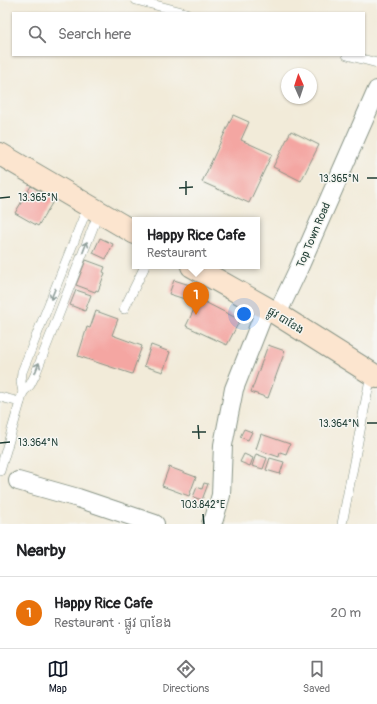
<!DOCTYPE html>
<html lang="en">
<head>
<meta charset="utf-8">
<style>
  body { margin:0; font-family:Pangolin,"Noto Sans Khmer",sans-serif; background:#f2f2f2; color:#202124 }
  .compass { position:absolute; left:281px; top:68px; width:36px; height:36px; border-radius:50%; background:#fff; box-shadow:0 1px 3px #0004; rotate:357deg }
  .you { position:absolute; left:244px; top:314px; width:14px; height:14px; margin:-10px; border:3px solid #fff; border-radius:50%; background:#1a73e8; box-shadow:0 0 0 6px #1a73e833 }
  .badge { display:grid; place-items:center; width:26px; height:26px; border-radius:50%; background:#111827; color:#fff; font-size:13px; font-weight:700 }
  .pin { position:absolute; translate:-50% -33px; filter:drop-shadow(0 1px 2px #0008) }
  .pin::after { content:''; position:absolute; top:21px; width:14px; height:12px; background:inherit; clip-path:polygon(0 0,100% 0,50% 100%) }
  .popup { position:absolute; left:132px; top:217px; width:128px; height:52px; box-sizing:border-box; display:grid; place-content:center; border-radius:0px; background:#fff; filter:drop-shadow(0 1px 3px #0005); font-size:13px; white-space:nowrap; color:#757577 }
  .popup b { font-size:15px; color:#202124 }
  .popup::after { content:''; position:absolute; left:50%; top:100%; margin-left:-8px; border:8px solid transparent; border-top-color:#fff }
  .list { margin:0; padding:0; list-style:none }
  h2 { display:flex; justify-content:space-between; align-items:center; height:52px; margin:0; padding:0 16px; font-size:17px }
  h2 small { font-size:13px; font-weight:400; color:#757577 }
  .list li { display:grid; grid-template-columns:26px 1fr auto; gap:12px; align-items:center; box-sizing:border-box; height:72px; padding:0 16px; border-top:1px solid #e0e0e0 }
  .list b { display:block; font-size:15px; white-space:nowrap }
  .list p { margin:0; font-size:13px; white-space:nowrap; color:#757577 }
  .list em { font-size:13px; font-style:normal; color:#757577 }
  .icon { flex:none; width:22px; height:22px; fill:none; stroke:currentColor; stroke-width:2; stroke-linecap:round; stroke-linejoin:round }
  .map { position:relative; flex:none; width:377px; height:524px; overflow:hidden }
  .search { position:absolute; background:#fff; box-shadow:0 1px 3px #0004; left:12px; right:12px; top:12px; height:44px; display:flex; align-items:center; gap:10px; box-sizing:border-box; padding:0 14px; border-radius:0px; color:#757577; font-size:15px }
  .sheet { height:124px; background:#fff }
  nav { display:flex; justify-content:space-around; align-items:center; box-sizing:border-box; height:56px; border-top:1px solid #e0e0e0; background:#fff; font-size:11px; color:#757577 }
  nav a { display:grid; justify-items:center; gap:2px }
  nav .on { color:#111827 }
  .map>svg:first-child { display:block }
  .building { fill:#f4a6a2 }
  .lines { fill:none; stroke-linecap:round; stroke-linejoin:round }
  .lane-casing { stroke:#889486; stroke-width:10 }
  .street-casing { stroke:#889486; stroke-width:20 }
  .secondary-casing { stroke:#889486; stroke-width:24 }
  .lane { stroke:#fff; stroke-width:9 }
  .street { stroke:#fff; stroke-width:18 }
  .secondary { stroke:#fce5cf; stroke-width:22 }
  .oneway { stroke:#8f9e9a }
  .ticks { fill:none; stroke:#1f3d34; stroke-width:1.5 }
  .labels { text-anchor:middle; stroke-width:3; stroke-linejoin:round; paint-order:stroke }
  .street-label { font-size:11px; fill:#1f3d34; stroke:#f6f6f2 }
  .ticks-label { font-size:10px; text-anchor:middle; fill:#1f3d34; stroke:#f6f6f2; stroke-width:3; stroke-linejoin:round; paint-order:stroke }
</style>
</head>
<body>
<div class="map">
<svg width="377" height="524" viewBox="0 0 377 524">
  <rect width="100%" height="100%" fill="#f6f6f2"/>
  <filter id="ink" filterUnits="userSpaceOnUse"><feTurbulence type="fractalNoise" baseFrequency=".025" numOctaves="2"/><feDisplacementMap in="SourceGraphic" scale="8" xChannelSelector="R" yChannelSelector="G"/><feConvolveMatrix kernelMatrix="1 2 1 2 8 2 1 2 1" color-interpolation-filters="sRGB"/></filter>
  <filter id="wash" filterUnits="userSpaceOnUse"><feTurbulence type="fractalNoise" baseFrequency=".012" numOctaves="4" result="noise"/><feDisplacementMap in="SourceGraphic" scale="16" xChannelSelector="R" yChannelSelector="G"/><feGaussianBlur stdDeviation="0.9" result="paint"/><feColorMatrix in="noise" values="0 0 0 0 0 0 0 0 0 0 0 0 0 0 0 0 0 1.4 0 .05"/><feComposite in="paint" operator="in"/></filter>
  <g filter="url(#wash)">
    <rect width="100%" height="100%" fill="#f2ebd9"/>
    <g id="blocks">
      <g class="building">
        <polygon points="233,115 249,122 241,140 272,154 249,203 202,182"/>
        <polygon points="291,131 319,145 301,181 273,167"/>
        <polygon points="31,186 54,200 38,226 15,213"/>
        <polygon points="100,238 113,244 106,259 93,253"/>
        <polygon points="86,260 105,267 103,272 105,273 98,291 96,290 95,292 76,285"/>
        <polygon points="174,280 196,287 191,301 169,294"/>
        <polygon points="76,290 91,295 85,311 70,305"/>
        <polygon points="199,299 240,320 227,345 186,326"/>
        <polygon points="96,311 118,319 112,335 142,346 132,374 78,356 87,327 90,328"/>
        <polygon points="151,345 170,352 163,372 144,366"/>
        <polygon points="268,345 285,351 268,398 251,392"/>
        <polygon points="244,429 252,432 248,440 240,437"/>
        <polygon points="261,434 290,444 286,454 280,452 279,457 256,449"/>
        <polygon points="244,454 253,458 250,466 240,462"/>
        <polygon points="256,454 267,458 263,469 252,466"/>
        <polygon points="270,458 284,462 280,474 266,470"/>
        <polygon points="169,467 196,477 189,496 162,486"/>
        <polygon points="204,483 208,484 202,500 193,497 197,487 202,489"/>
      </g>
    </g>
  </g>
  <g filter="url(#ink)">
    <use href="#blocks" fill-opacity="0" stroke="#889486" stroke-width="1"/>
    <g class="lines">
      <defs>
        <g id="lane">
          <polyline points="136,0 186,13"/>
          <polyline points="347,55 377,63"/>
          <polyline points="124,309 145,266"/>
          <polyline points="23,392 21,382 22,372 88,206"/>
          <polyline points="0,397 20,402"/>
          <polyline points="0,471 23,392 30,385 35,375 99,212"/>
          <polyline points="342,524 371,374"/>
        </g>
        <g id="street">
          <polyline points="277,314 298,270 377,90"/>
          <polyline points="18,481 78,498 155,524"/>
          <polyline points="211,524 214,519 221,495 223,445 234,389 266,308"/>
        </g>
        <g id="secondary">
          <polyline points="0,154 135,233"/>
          <polyline points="192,266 277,314 377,377"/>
        </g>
      </defs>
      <use href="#lane" class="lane-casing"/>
      <use href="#street" class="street-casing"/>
      <use href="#secondary" class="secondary-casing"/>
      <use href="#lane" class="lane"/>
      <use href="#street" class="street"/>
      <use href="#secondary" class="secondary"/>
    </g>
    <defs><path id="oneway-shaft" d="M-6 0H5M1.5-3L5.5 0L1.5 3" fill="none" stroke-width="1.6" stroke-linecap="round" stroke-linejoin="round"/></defs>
    <g class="oneway">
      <use href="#oneway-shaft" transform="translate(85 247) rotate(-69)"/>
      <use href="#oneway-shaft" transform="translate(53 294) rotate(112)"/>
      <use href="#oneway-shaft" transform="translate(37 368) rotate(-69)"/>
    </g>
  </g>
  <path class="ticks" d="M367,178H377M186,181V195M179,188L193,187M0,198L10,197M367,423H377M198,425L199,439M192,432H206M0,443L10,442M203,514L204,524"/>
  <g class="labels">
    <g class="street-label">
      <text transform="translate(313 235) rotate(-67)" y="4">Top Town Road</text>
      <text transform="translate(286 320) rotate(32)" y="4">ផ្លូវ បាខែង</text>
    </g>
  </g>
  <g class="ticks-label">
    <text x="339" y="182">13.365°N</text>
    <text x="38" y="201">13.365°N</text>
    <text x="339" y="427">13.364°N</text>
    <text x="38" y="446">13.364°N</text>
    <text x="203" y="508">103.842°E</text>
  </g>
</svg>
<svg class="compass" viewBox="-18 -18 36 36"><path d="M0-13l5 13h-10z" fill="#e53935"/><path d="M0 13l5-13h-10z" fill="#757577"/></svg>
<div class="you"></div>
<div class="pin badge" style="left:196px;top:315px;background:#e8710a">1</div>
<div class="popup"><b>Happy Rice Cafe</b>Restaurant</div>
<div class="search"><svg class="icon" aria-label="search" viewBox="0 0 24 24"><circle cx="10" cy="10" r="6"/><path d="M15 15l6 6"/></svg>Search here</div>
</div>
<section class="sheet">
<h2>Nearby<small></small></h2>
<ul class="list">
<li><span class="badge" style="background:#e8710a">1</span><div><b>Happy Rice Cafe</b><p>Restaurant · ផ្លូវ បាខែង</p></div><em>20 m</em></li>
</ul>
</section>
<nav>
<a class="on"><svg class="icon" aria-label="map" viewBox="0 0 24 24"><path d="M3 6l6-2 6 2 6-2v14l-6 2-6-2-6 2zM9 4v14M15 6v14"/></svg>Map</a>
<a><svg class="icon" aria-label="directions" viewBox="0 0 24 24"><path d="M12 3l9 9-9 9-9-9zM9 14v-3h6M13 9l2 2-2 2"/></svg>Directions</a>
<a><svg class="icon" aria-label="saved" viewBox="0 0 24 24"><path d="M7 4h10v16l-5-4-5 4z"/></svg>Saved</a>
</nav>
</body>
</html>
